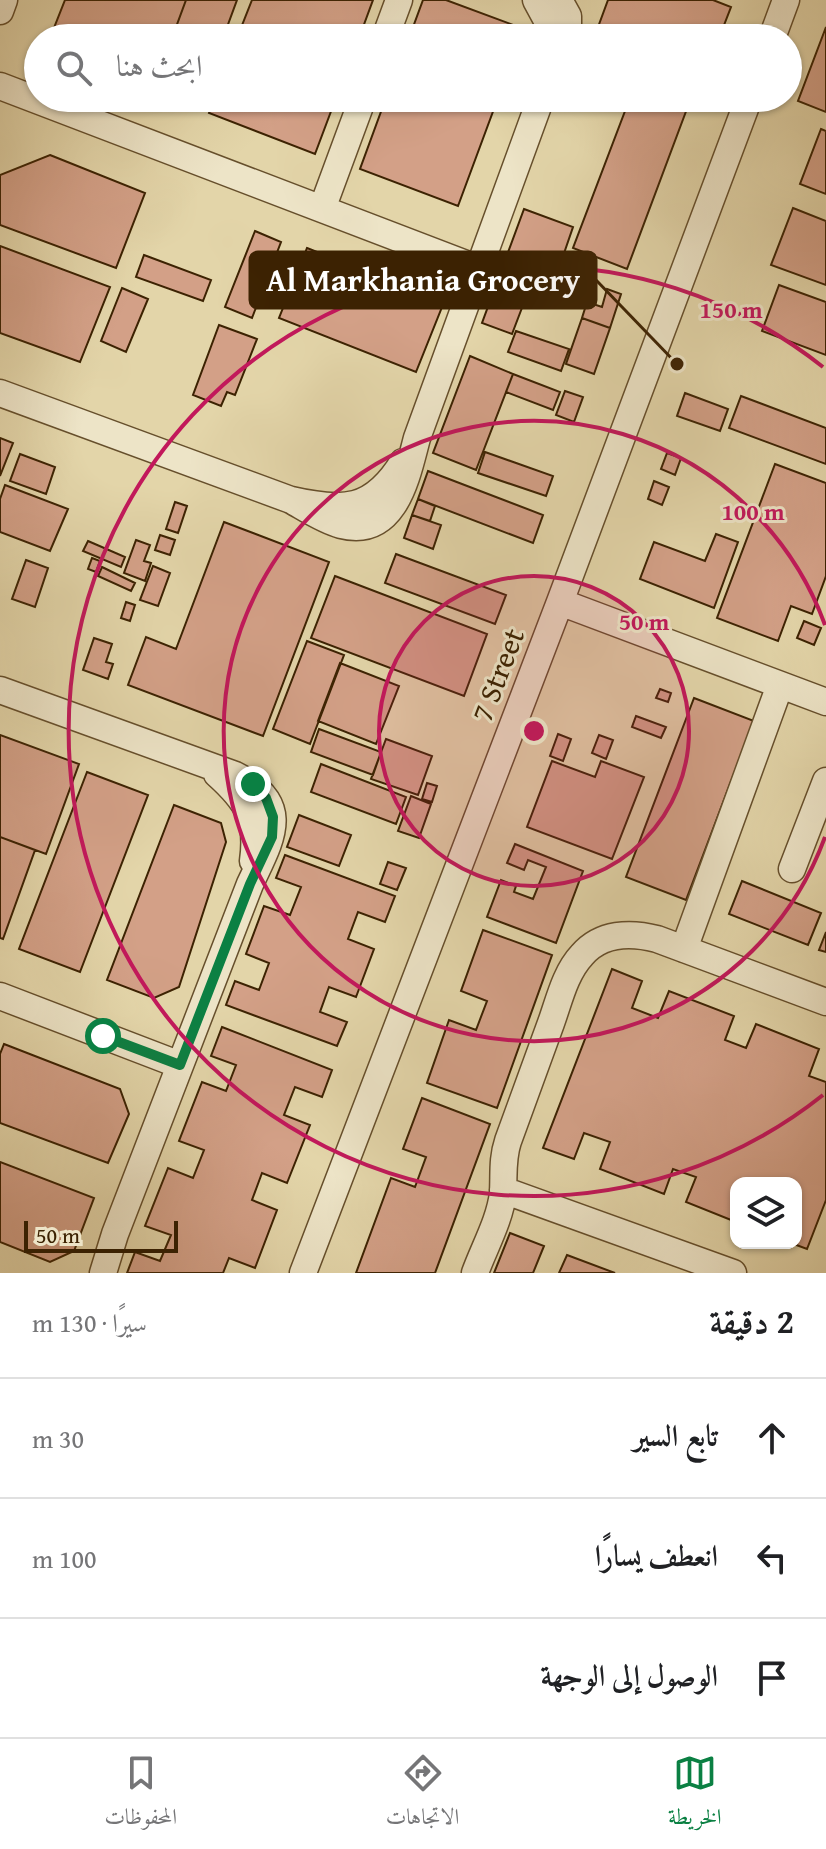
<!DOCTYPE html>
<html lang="ar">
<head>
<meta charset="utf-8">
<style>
  body { margin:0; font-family:"Gentium Book Plus",Amiri,serif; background:#f6f6f6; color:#202124; direction:rtl }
  .controls { position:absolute; right:24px; bottom:24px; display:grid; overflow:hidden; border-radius:16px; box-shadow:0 2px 6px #0004 }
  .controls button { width:72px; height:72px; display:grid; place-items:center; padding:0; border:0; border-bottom:2px solid #e0e0e0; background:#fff; color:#202124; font:40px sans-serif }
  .scale { position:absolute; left:24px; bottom:20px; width:154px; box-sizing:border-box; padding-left:8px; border:4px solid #3c2202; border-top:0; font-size:22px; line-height:28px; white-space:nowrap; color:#3c2202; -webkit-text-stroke:6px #ede4c7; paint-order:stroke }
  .stop { position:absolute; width:24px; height:24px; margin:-18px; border:6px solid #0b8043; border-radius:50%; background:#fff }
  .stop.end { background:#0b8043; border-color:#fff; box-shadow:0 2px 8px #0008 }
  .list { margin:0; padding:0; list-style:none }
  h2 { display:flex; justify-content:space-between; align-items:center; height:104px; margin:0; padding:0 32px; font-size:34px }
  h2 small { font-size:26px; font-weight:400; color:#757577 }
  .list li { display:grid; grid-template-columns:52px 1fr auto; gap:24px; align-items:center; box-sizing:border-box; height:120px; padding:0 32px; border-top:2px solid #e0e0e0 }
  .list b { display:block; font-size:30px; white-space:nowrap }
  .list em { font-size:26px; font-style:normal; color:#757577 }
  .icon { flex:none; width:44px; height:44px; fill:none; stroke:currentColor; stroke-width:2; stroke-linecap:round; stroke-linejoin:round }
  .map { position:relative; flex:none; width:826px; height:1273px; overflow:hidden; direction:ltr }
  .search { position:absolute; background:#fff; box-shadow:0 2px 6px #0004; left:24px; right:24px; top:24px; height:88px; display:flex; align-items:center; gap:20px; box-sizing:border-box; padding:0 28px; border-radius:44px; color:#757577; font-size:30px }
  .sheet { height:464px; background:#fff }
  nav { display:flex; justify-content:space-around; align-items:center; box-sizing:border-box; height:112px; border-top:2px solid #e0e0e0; background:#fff; font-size:22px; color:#757577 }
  nav a { display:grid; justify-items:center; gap:4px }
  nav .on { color:#0b8043 }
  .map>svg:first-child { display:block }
  .building { fill:#d3a087; stroke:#3c2202; stroke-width:2 }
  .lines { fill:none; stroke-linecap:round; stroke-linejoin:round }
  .minor-casing { stroke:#664f2c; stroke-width:29 }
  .minor { stroke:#ede4c7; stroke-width:26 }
  .route { stroke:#0b8043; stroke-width:10 }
  .ring { fill:none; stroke:#c2185b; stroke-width:4 }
  .labels { text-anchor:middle; stroke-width:6; stroke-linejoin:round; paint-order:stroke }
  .street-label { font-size:30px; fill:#3c2202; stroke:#ede4c7 }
  .centre { fill:#c2185b; stroke:#ede4c7; stroke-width:4 }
  .ring-label { font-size:24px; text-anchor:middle; font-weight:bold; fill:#c2185b; stroke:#ede4c7; stroke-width:6; stroke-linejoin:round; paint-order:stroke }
  .leader { fill:none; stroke:#3c2202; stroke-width:3 }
  .callout-dot { fill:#3c2202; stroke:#ede4c7; stroke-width:3 }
  .callout { fill:#3c2202; stroke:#3c2202; stroke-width:3 }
  .callout-label { font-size:32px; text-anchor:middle; font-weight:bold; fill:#fff }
</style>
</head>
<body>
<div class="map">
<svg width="826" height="1273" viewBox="0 0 826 1273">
  <rect width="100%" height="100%" fill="#e3d5a9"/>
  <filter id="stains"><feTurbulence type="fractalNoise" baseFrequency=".0025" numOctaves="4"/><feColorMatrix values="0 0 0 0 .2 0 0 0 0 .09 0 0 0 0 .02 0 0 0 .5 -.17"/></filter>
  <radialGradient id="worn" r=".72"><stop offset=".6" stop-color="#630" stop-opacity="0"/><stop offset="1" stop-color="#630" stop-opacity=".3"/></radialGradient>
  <path class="building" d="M65,0H186L172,38H50Z
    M186,0H237L223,38H172Z
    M252,0H373L359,38H237Z
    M423,0H446L524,29L521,38H409Z
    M608,0H713L731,7L719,38H594Z
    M826,27V112L798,101Z
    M215,98H336L315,154L209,113Z
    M386,98H498L458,206L360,169Z
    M630,98H691L627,269L573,248Z
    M821,129L826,131V194L800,184Z
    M50,155L145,193L116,268L0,225V175Z
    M793,208L826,221V285L771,265Z
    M524,209L573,227L560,265L541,258L512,334L482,323Z
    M255,231L281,242L252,318L225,307Z
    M0,246L110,287L80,362L0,333Z
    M307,248L444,302L416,372L279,318Z
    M144,255L211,280L203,301L136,277Z
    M779,285L826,302V355L762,331Z
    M122,288L148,299L126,352L101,341Z
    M607,289L621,294L610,328L582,318L587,302L602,307Z
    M582,318L610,328L594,374L566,364Z
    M219,325L257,339L235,395L227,392L221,406L193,395Z
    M516,331L569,349L561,371L508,352Z
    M470,356L513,374L476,470L433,453Z
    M513,374L560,392L553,410L506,392Z
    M565,391L583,397L574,422L556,415Z
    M685,393L728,409L720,431L677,416Z
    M741,396L826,428V464L729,428Z
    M0,438L13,443L0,476Z
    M485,452L553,476L546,496L478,473Z
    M667,453L681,458L675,475L661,469Z
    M20,454L55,467L46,494L10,481Z
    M775,464L826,483V576L812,614L791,606L778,641L717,618Z
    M428,471L543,515L533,543L418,499Z
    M654,481L669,487L662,505L648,499Z
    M5,485L68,509L50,551L0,532V499Z
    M418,499L435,506L430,521L412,515Z
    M175,502L187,506L178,533L166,529Z
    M412,515L441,525L433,549L404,538Z
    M224,522L329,562L263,736L128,685L146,637L176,649Z
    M716,534L738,542L714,608L640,579L654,542L705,561Z
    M160,535L175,540L170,555L155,550Z
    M136,540L150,545L144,561L151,563L145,581L124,573Z
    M88,541L125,557L121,567L83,551Z
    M396,554L506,595L495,624L385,583Z
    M92,558L100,561L96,572L88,569Z
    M26,560L48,568L35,607L12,599Z
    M153,566L170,573L158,606L140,600Z
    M102,567L135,583L131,591L98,576Z
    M335,576L487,634L464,696L311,638Z
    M126,602L135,605L130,621L121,618Z
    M804,621L821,628L814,645L797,638Z
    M94,638L112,644L106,662L113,664L108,679L83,670Z
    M307,641L344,655L310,744L273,729Z
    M340,663L399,686L376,744L318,721Z
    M660,689L671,693L668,702L656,698Z
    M694,698L754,721L686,900L626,877Z
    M636,716L666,727L661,738L632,727Z
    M319,729L381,752L373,775L311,752Z
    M558,734L571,739L563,761L550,756Z
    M0,735L79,764L46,854L0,837Z
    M599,735L613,740L606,759L592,753Z
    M386,739L432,756L418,795L371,779Z
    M552,761L595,777L601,761L644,777L612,859L527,827Z
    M321,764L406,797L396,824L311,792Z
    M87,772L148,795L80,972L19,949Z
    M427,783L437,786L432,802L422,799Z
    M411,796L431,804L419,838L398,831Z
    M174,805L221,823L226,842L179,987L154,998L107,980Z
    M299,815L351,835L339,866L287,847Z
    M0,837L35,850L3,939L0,938Z
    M515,844L583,871L556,943L487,917L501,880L516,886L514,892L533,899L546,867L528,860L524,870L507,863Z
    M285,855L395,896L385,922L358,912L348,939L374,949L356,997L329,987L320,1012L347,1022L337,1046L226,1005L235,981L259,990L269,963L246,954L264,906L290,915L301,887L276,878Z
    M388,862L406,868L397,890L380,884Z
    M742,881L821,913L808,945L729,914Z
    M483,930L552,955L497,1108L427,1083L449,1020L476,1030L487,1001L461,991Z
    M826,932V952L819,950Z
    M612,969L642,981L632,1008L658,1018L669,991L734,1016L725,1040L746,1048L756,1024L819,1049L809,1076L826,1082V1200L807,1249L791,1243H796V1183H736V1222L686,1202L696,1177L673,1169L664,1194L600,1169L610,1142L584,1133L574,1159L543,1148Z
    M222,1027L332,1070L322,1097L295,1087L284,1115L310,1125L287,1183L262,1173L252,1200L277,1210L255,1268L229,1258L223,1273H127L135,1252L160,1261L171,1235L145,1226L168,1168L193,1178L204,1150L179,1141L202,1082L226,1091L236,1065L211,1056Z
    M4,1044L120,1089L129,1114L108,1163L0,1123V1054Z
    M422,1098L490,1124L435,1273H356L391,1178L415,1187L426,1157L403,1149Z
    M0,1162L94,1198L74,1251L50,1262L0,1242Z
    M510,1233L544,1246L533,1273H494Z
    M567,1255L615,1273H559Z"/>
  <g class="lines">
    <g class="minor-casing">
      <path id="minor" d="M536,0L549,24L551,38
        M559,0L568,16V38
        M0,11L4,0
        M385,38L399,0
        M772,38L786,0
        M0,86L479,269
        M322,209L363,98
        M0,393L291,500C343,512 373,511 403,462
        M291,500C307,509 323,520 341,525C396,539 407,475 417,438L541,98
        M560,602L826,702
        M0,690L235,775C294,804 271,839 250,884L115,1234L103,1273
        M217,774C247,801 259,819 253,861
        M792,869L826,781
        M684,949L780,685
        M0,996L180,1065
        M503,1190L733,1273
        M303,1273L560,602L749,98
        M475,1273C484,1248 500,1220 503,1193C504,1174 502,1159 508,1141C522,1102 537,1062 551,1023C559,1001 565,973 582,955C601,933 630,932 657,939L826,1002"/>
    </g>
    <use href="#minor" class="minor"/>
  </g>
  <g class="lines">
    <path class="route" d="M103,1036L180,1065L250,884L272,837L273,817L266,798L253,784"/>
  </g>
  <circle cx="534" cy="731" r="155" fill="#c2185b" fill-opacity=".12"/>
  <g class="ring">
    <circle cx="534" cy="731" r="155"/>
    <path d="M825 837A310 310 0 1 1 825 625"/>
    <path d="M823 1095A465 465 0 1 1 823 367"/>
  </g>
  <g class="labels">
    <g class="street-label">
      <text transform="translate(498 675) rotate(-69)" y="10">7 Street</text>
    </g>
  </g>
  <circle cx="534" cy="731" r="12" class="centre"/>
  <g class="ring-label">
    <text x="731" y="318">150 m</text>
    <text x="753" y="520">100 m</text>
    <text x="644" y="630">50 m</text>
  </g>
  <path class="leader" d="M677 364L596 280"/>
  <circle class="callout-dot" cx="677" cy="364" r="8"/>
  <rect class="callout" x="250" y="252" width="346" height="56" rx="8"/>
  <g class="callout-label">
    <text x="423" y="291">Al Markhania Grocery</text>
  </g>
  <rect width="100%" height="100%" filter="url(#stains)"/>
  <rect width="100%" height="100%" fill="url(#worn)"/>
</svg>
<div class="controls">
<button><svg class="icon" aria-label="layers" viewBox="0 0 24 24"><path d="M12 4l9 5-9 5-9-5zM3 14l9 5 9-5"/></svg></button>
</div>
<div class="scale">50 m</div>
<div class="stop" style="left:103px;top:1036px"></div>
<div class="stop end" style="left:253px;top:784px"></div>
<div class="search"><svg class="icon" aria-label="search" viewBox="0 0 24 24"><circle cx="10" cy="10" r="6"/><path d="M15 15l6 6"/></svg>ابحث هنا</div>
</div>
<section class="sheet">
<h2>2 دقيقة<small>سيرًا · 130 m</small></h2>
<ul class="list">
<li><svg class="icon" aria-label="ahead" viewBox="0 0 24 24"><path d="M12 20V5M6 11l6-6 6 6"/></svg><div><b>تابع السير</b></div><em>30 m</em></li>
<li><svg class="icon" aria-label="left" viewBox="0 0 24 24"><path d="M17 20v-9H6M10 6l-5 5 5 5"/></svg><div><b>انعطف يسارًا</b></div><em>100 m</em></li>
<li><svg class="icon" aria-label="arrive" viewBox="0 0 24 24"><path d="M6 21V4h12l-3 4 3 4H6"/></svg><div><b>الوصول إلى الوجهة</b></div></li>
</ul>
</section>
<nav>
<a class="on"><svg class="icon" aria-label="map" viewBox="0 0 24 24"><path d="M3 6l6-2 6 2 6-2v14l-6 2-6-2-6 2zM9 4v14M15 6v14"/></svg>الخريطة</a>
<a><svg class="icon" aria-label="directions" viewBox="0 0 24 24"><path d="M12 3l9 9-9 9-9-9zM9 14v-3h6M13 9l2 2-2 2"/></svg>الاتجاهات</a>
<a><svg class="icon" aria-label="saved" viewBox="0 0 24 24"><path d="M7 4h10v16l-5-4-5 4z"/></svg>المحفوظات</a>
</nav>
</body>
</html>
